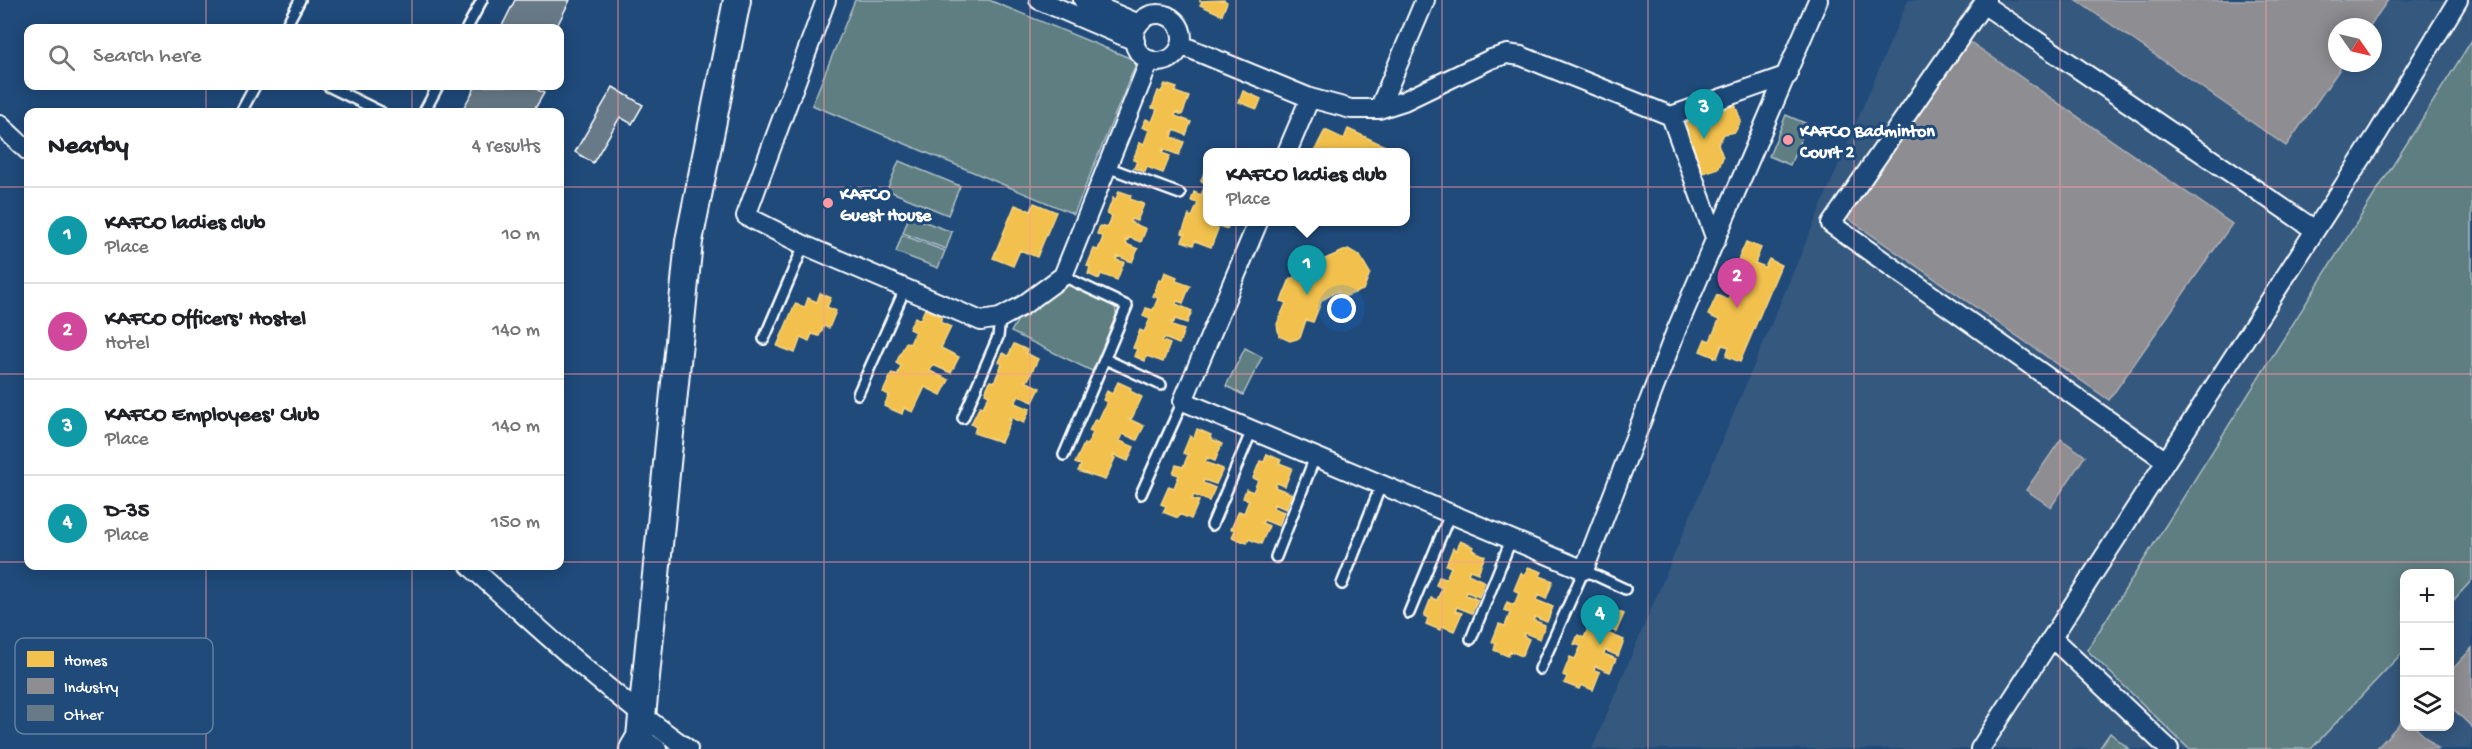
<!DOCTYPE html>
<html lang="en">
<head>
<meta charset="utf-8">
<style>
  body { margin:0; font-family:"Gochi Hand",sans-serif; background:#f2f2f2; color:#202124 }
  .controls { position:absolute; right:18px; bottom:18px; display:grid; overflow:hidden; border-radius:12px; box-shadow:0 3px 15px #0003 }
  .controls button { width:54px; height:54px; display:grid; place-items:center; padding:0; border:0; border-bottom:2px solid #e0e0e0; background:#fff; color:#202124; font:30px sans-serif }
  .compass { position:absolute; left:2328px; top:18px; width:54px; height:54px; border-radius:50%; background:#fff; box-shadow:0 3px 15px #0003; rotate:124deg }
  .you { position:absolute; left:1342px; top:309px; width:21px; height:21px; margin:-15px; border:4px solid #fff; border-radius:50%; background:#1a73e8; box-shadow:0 0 0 9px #1a73e833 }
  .badge { display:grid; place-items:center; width:39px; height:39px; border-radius:50%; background:#84575d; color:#fff; font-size:20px; font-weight:700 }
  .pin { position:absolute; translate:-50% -50px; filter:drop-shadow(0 2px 3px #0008) }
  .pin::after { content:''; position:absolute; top:32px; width:21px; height:18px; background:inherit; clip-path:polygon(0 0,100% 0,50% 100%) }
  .popup { position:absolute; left:1203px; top:148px; width:207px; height:78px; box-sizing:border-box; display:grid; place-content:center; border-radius:12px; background:#fff; filter:drop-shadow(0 2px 4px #0005); font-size:20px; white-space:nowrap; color:#757577 }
  .popup b { font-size:22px; color:#202124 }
  .popup::after { content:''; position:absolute; left:50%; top:100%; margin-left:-12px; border:12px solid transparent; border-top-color:#fff }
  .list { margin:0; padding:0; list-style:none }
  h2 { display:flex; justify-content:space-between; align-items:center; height:78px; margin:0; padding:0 24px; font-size:26px }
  h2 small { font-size:20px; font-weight:400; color:#757577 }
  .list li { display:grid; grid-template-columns:39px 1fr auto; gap:18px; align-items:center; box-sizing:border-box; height:96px; padding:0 24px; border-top:2px solid #e0e0e0 }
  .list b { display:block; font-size:22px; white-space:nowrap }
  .list p { margin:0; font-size:20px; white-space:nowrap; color:#757577 }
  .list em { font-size:20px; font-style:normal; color:#757577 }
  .icon { flex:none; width:33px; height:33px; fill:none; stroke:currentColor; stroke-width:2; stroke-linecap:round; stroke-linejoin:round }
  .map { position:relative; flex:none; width:2472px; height:749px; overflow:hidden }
  .search { position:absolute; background:#fff; box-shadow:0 3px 15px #0003; left:24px; top:24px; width:540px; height:66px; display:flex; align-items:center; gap:15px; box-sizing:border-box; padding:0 21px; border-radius:12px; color:#757577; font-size:22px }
  .panel { position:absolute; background:#fff; box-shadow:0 3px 15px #0003; left:24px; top:108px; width:540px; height:462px; border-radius:12px }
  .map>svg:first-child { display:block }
  .built { fill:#35587e; fill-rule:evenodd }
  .green { fill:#5e7e82; stroke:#aebec0; stroke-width:1.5 }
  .homes { fill:#f2c14e; stroke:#f6d483; stroke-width:1.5 }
  .industry { fill:#8d8d92; stroke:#afafb3; stroke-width:1.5 }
  .building { fill:#687a88; stroke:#fff; stroke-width:1.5 }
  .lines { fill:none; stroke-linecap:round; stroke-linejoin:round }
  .lane-casing { stroke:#fff; stroke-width:14 }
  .street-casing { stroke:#fff; stroke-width:22 }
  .secondary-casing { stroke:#fff; stroke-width:30 }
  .lane { stroke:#1f4a7a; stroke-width:9 }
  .street { stroke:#1f4a7a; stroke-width:18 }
  .secondary { stroke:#1f4a7a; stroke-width:26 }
  .grid { fill:none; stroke:#ff9aa2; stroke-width:1.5; stroke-opacity:0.55 }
  .poi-dot { fill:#ff9aa2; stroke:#1f4a7a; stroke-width:2 }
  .labels { text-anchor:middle; stroke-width:6; stroke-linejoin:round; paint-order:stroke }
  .poi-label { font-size:18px; font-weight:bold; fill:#fff; stroke:#1f4a7a; text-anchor:start }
  .key { fill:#1f4a7a; stroke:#6280a2; stroke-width:1.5 }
  .key-label { font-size:16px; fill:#fff }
</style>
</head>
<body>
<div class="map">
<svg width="2472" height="749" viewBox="0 0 2472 749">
  <rect width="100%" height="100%" fill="#1f4a7a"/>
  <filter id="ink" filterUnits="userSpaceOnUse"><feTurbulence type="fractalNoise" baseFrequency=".0167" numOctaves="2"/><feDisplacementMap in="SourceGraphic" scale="12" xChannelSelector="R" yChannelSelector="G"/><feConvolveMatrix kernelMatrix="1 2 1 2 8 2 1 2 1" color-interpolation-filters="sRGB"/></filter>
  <g filter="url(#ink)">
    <path class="built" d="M1908,0H2472V749H1592ZM2337,27H2373V63H2337ZM2404,574H2450V726H2404Z"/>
    <path class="green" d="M855,0H989L1137,61L1074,214L812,105Z
      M2472,40V580L2450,604V574H2404V651L2311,749H2189L2087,650Z
      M1786,115L1807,124L1790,165L1769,156Z
      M899,161L960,186L948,215L887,190Z
      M909,216L952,232L946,249L903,233Z
      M902,235L945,251L938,268L896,252Z
      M1067,283L1113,303C1124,319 1102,355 1094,372L1011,332L1022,312Z
      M1245,348L1262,357L1243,395L1226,386Z
      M2110,733L2129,749H2099Z"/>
    <path class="homes" d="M1224,0L1227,2L1222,15L1200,5L1202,2L1199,1Z
      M1165,84L1177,88L1175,92L1189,97L1182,115L1176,112L1175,116L1191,122L1186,135L1174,130L1173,133L1171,132L1173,134L1172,137L1184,142L1179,155L1163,149L1162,153L1170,156L1163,173L1147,167L1145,172L1134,168L1137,161L1133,160L1140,142L1144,144L1149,130L1142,127L1146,119L1152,122L1157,109L1152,108L1158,91L1161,92Z
      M1243,91L1261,99L1257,109L1239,102Z
      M1734,102L1741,121L1735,132L1724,134L1718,144L1723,157L1719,168L1700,174L1681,121Z
      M1348,129L1398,152H1314L1325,130L1344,139Z
      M1207,164L1208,222H1230L1227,229L1212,223L1210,226L1218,229L1211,247L1195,241L1193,245L1182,241L1185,234L1182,233L1189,215L1192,217L1198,203L1191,201L1194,192L1201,195L1206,183L1201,181Z
      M1119,191L1131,195L1130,199L1144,204L1137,221L1131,219L1130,222L1146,229L1141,242L1128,237V240H1124L1127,241L1126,244L1138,249L1132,262L1118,256L1116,260L1124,262L1117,280L1101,274L1099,279L1088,274L1090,267L1087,266L1094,249L1098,250L1103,237L1097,234L1100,226L1107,228L1112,216L1107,214L1113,198L1116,199Z
      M1034,203L1056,212L1037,257L1020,250L1013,266L993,258L1015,205L1031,211Z
      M1746,242L1761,248L1755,263L1765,267L1769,259L1781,265L1740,362L1726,356L1729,347L1722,345L1717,358L1700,351L1705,339L1710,341L1719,320L1708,315L1717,295L1728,300L1744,262L1738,260Z
      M1348,249L1360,256L1370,273L1363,290L1341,298L1338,291L1322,300L1313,322L1306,320L1300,338L1290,341L1279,336L1277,324L1286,303L1281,301L1290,279L1296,276L1299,270Z
      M1165,272L1177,277L1176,281L1190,286L1183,303L1177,301L1176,304L1192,311L1187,323L1175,319L1174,322H1170L1173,323L1172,326L1184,330L1179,344L1164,338L1162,341L1170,344L1163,362L1147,356L1145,361L1134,356L1137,349L1133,348L1140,330L1144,332L1150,319L1143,316L1146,308L1153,310L1158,298L1153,296L1159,280L1162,281Z
      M820,293L831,298L827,307L836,311L829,328L824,326L819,336L812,334L809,341L801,337L795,353L777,346L795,304L805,307L808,298L817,302Z
      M925,309L942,317L940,322L951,327L941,348L959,357L951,373L933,365L930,371L949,380L941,395L925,387L913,412L904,408L902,414L884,406L889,395L883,392L892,373L897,376L901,366L896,363L906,342L910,344L915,332L909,329L915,317L920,320Z
      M1014,344L1027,350L1026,353L1038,359L1028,380L1025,381L1040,388L1033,402L1019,396L1015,403L1030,409L1024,423L1010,417L1009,419L1011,420L1001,442L974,433L976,427L971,424L980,406L983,407L989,395L985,393L990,381L994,382L1002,364L999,362L1003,353L1008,356Z
      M1118,382L1131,388L1130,391L1142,397L1132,418L1129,419L1144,426L1137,440L1123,434L1120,441L1134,447L1128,461L1114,455L1113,457L1115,458L1105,480L1078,471L1081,465L1075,463L1084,444L1087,445L1093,433L1089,431L1095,419L1098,421L1107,402L1103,400L1107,391L1112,394Z
      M1197,429L1211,435L1210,438L1222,444L1215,461L1207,458L1205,462L1223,469L1216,484L1204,480L1203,483L1215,488L1209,501L1194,495L1192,499L1199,501L1191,519L1179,514L1178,518L1163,512L1166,506L1161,504L1169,486L1174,488L1179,475L1173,473L1176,465L1183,467L1188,455L1183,453L1190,436L1194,438Z
      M1267,454L1281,460L1279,463L1292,468L1285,486L1277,483L1275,487L1292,494L1286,509L1274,504L1273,508L1284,512L1279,526L1264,520L1262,523L1269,526L1261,544L1249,539L1247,543L1232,537L1235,530L1231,529L1239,511L1244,513L1249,500L1243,498L1246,489L1253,492L1258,480L1253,478L1260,461L1264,462Z
      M1460,541L1474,547L1472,550L1485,556L1478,573L1470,570L1468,574L1485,582L1479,597L1467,592L1466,595L1478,600L1472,613L1457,607L1455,611L1462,613L1454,631L1442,626L1440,630L1426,624L1428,618L1424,616L1431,598L1437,600L1442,588L1436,585L1439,577L1446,579L1451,567L1446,565L1453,548L1457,550Z
      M1528,567L1542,572L1540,576L1553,581L1546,599L1538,595L1536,600L1553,607L1547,622L1535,617L1533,620L1545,625L1540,639L1525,633L1523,636L1529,639L1522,656L1510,651L1508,656L1494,650L1496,643L1492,642L1499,624L1505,626L1510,613L1504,610L1507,602L1514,605L1519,593L1514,590L1521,573L1525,575Z
      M1599,600L1612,606L1611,609L1624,614L1616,632L1609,629L1607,633L1624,640L1618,656L1605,650L1604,654L1616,659L1610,672L1595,666L1594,670L1600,672L1593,690L1581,685L1579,689L1564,683L1567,677L1563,675L1570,657L1575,659L1581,646L1574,644L1578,635L1584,638L1589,626L1584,624L1591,607L1595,608Z"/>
    <path class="industry" d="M2076,0H2388L2369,27H2337V63H2344L2286,146Z
      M1969,41L2232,224L2109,400L1846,217Z
      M2061,439L2085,456L2051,507L2026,490Z
      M2472,648V727L2450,706V672Z
      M2404,719V726H2414L2438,749H2376Z"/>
    <path class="building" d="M515,0H570L556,28H501Z
      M476,86H530L544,93L533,112H461Z
      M613,87L643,105L632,124L620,117L593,163L575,152Z"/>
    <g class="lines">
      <g class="lane-casing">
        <path id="lane" d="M285,28L300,0
          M467,28L482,0
          M328,86L381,112
          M241,112L255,86
          M424,112L438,86
          M1107,167L1180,194
          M1063,276L1127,306L1064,455
          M764,339L804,245
          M1105,359L1161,385
          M858,394L905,289
          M963,418L998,337L1000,318
          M1141,494L1183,401
          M1212,525L1252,430
          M1276,557L1315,457
          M1342,584L1381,485
          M1409,613L1450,514
          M1471,639L1511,540
          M1540,669L1584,570L1625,589"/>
      </g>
      <g class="street-casing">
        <path id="street" d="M826,0L746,216L804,245L981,321L1000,318L1022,306L1063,276L1150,60
          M1039,0L1135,41
          M1083,0L1139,24
          M1986,0L1831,224L2166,461
          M1983,4L2315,230
          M1134 38a24 24 0 1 1 48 0a24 24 0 1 1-48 0Z
          M1181,45L1310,98L1351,109H1379L1425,0
          M1379,109L1404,101L1491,59L1507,54L1521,56L1671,116L1716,240
          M1671,116L1788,75
          M0,125L28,151
          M1287,152L1310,98
          M1258,222L1183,401L1584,570L1676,331L1818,0
          M470,566C540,630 610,694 688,749
          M2052,638L2169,749
          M640,737L657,749
          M1980,749L2378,133L2458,0"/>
      </g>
      <g class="secondary-casing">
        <path id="secondary" d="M633,749L640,737L689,241L737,0"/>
      </g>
      <use href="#lane" class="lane"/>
      <use href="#street" class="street"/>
      <use href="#secondary" class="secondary"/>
    </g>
  </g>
  <path class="grid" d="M206,0V28M412,0V28M618,0V749M824,0V749M1030,0V749M1236,0V749M1442,0V749M1648,0V749M1854,0V749M2060,0V749M2266,0V749M206,86V112M412,86V112M0,187H28M560,187H2472M0,374H28M560,374H2472M0,562H28M560,562H2472M206,566V749M412,566V749"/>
  <g class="poi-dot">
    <circle cx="1788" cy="140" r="6"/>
    <circle cx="828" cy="203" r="6"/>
  </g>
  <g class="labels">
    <g class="poi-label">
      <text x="1800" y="136">KAFCO Badminton<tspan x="1800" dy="21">Court 2</tspan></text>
      <text x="840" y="199">KAFCO<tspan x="840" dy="21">Guest House</tspan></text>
    </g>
  </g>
  <rect x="15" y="638" width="198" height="96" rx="9" class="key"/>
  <rect x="27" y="651" width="27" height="16" fill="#f2c14e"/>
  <rect x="27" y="678" width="27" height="16" fill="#8d8d92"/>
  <rect x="27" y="705" width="27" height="16" fill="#687a88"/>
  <g class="key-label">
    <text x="64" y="665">Homes</text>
    <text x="64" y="692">Industry</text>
    <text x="64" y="719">Other</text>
  </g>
</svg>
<div class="controls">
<button>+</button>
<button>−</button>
<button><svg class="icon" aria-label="layers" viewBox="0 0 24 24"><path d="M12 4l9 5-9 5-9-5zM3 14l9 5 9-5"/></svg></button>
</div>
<svg class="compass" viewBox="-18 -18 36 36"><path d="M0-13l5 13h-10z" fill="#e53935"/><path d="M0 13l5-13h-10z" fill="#757577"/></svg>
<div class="you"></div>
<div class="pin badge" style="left:1307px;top:295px;background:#0f9aa8">1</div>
<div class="popup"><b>KAFCO ladies club</b>Place</div>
<div class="pin badge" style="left:1737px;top:308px;background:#d1479c">2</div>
<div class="pin badge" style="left:1704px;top:139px;background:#0f9aa8">3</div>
<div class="pin badge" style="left:1600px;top:645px;background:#0f9aa8">4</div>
<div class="search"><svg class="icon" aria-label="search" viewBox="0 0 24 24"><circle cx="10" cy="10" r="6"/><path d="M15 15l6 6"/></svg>Search here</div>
<section class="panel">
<h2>Nearby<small>4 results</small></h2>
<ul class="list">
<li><span class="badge" style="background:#0f9aa8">1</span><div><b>KAFCO ladies club</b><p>Place</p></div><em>10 m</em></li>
<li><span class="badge" style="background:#d1479c">2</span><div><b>KAFCO Officers' Hostel</b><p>Hotel</p></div><em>140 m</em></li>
<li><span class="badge" style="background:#0f9aa8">3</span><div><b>KAFCO Employees' Club</b><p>Place</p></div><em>140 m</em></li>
<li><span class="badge" style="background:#0f9aa8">4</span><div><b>D-35</b><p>Place</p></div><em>150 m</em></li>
</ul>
</section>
</div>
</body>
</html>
